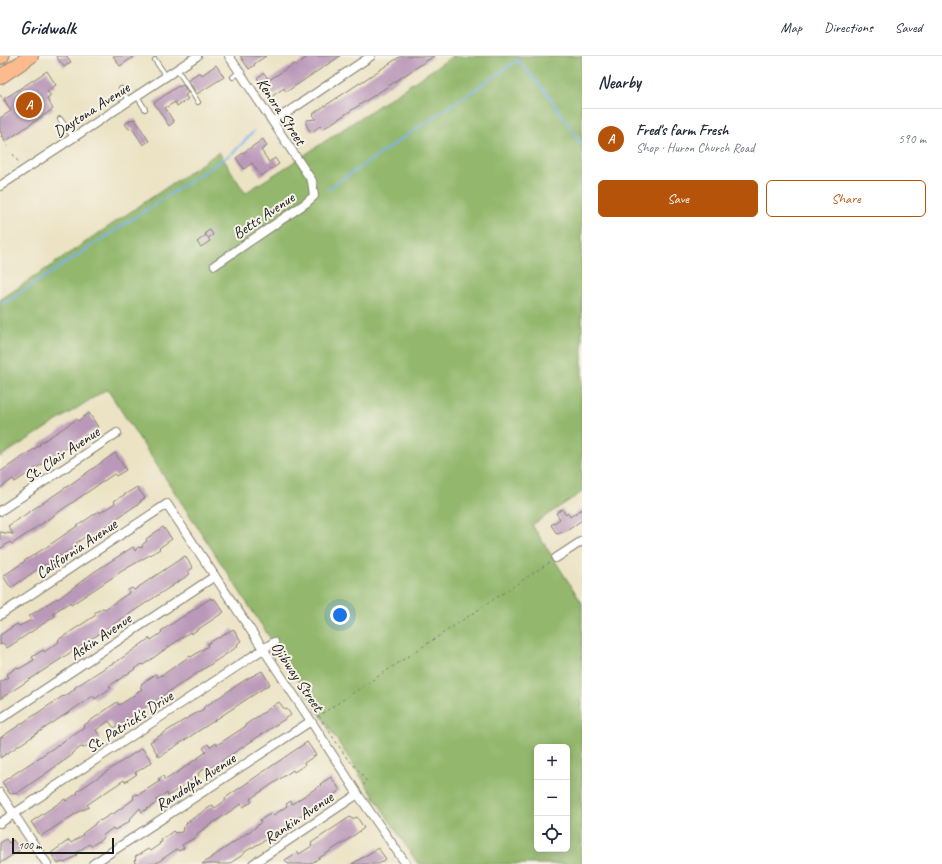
<!DOCTYPE html>
<html lang="en">
<head>
<meta charset="utf-8">
<style>
  body { margin:0; font-family:Caveat,sans-serif; background:#f2f2f3; color:#1f2937 }
  .controls { position:absolute; right:12px; bottom:12px; display:grid; overflow:hidden; border-radius:6px; box-shadow:0 2px 10px #0003 }
  .controls button { width:36px; height:36px; display:grid; place-items:center; padding:0; border:0; border-bottom:1px solid #e0e1e3; background:#fff; color:#1f2937; font:20px sans-serif }
  .scale { position:absolute; left:12px; bottom:10px; width:102px; box-sizing:border-box; padding-left:4px; border:2px solid #1c1c1c; border-top:0; font-size:11px; line-height:14px; white-space:nowrap; color:#1c1c1c; -webkit-text-stroke:3px #f7f3e8; paint-order:stroke }
  .you { position:absolute; left:340px; top:559px; width:14px; height:14px; margin:-10px; border:3px solid #fff; border-radius:50%; background:#1a73e8; box-shadow:0 0 0 6px #1a73e833 }
  .badge { display:grid; place-items:center; width:26px; height:26px; border-radius:50%; background:#b45309; color:#fff; font-size:13px; font-weight:700 }
  .pin { position:absolute; translate:-50% -50%; border:2px solid #fff; box-shadow:0 1px 4px #0006 }
  .list { margin:0; padding:0; list-style:none }
  h2 { display:flex; justify-content:space-between; align-items:center; height:52px; margin:0; padding:0 16px; font-size:17px }
  h2 small { font-size:13px; font-weight:400; color:#747a83 }
  .list li { display:grid; grid-template-columns:26px 1fr auto; gap:12px; align-items:center; box-sizing:border-box; height:60px; padding:0 16px; border-top:1px solid #e0e1e3 }
  .list b { display:block; font-size:15px; white-space:nowrap }
  .list p { margin:0; font-size:13px; white-space:nowrap; color:#747a83 }
  .list em { font-size:13px; font-style:normal; color:#747a83 }
  .actions { display:flex; gap:8px; padding:12px 16px }
  .actions a { flex:1; padding:9px 0; border:1px solid #b45309; border-radius:6px; text-align:center; font-size:14px; color:#b45309 }
  .actions .main { background:#b45309; color:#fff }
  .icon { flex:none; width:22px; height:22px; fill:none; stroke:currentColor; stroke-width:2; stroke-linecap:round; stroke-linejoin:round }
  .map { position:relative; flex:none; width:582px; height:808px; overflow:hidden }
  header { display:flex; align-items:center; gap:24px; box-sizing:border-box; height:56px; padding:0 20px; background:#fff; border-bottom:1px solid #e0e1e3 }
  header strong { font-size:19px }
  nav { display:flex; gap:22px; margin-inline-start:auto; font-size:14px }
  main { display:flex }
  aside { flex:1; background:#fff }
  .map>svg:first-child { display:block }
  .forest { fill:#93b86d; stroke:#586a44; fill-rule:evenodd }
  .lines { fill:none; stroke-linecap:round; stroke-linejoin:round }
  .stream { stroke:#7eb2ec; stroke-width:2 }
  .building { fill:#ba98b9 }
  .service-casing { stroke:#848070; stroke-width:6 }
  .minor-casing { stroke:#848070; stroke-width:10 }
  .trunk-casing { stroke:#848070; stroke-width:16 }
  .path { stroke:#848070; stroke-width:1; stroke-dasharray:3 3; stroke-linecap:butt }
  .service { stroke:#fff; stroke-width:4 }
  .minor { stroke:#fff; stroke-width:8 }
  .trunk { stroke:#fcba8d; stroke-width:14 }
  .labels { text-anchor:middle; stroke-width:4; stroke-linejoin:round; paint-order:stroke }
  .street-label { font-size:16px; fill:#1c1c1c; stroke:#f7f3e8 }
</style>
</head>
<body>
<header>
<strong>Gridwalk</strong>
<nav><a>Map</a><a>Directions</a><a>Saved</a></nav>
</header>
<main>
<div class="map">
<svg width="582" height="808" viewBox="0 0 582 808">
  <rect width="100%" height="100%" fill="#f7f3e8"/>
  <filter id="ink" filterUnits="userSpaceOnUse"><feTurbulence type="fractalNoise" baseFrequency=".025" numOctaves="2"/><feDisplacementMap in="SourceGraphic" scale="8" xChannelSelector="R" yChannelSelector="G"/><feConvolveMatrix kernelMatrix="1 2 1 2 8 2 1 2 1" color-interpolation-filters="sRGB"/></filter>
  <filter id="wash" filterUnits="userSpaceOnUse"><feTurbulence type="fractalNoise" baseFrequency=".012" numOctaves="4" result="noise"/><feDisplacementMap in="SourceGraphic" scale="16" xChannelSelector="R" yChannelSelector="G"/><feGaussianBlur stdDeviation="0.9" result="paint"/><feColorMatrix in="noise" values="0 0 0 0 0 0 0 0 0 0 0 0 0 0 0 0 0 1.4 0 .05"/><feComposite in="paint" operator="in"/></filter>
  <g filter="url(#wash)">
    <rect width="100%" height="100%" fill="#ece3c5"/>
    <path class="forest" d="M453,0H582V436L532,469L582,547V808H418L107,333L0,401V244L219,96L245,137L291,108ZM537,691H567V793H537Z"/>
    <g class="lines">
      <path class="stream" d="M328,133L518,4L548,39L582,89
        M0,247L8,245L234,96L254,75"/>
    </g>
    <g id="blocks">
      <path class="building" d="M56,0H67L71,6L64,11Z
        M113,0H135L120,10Z
        M240,0H266L254,8L255,9L249,13Z
        M309,0H340L286,36L284,32L271,41L257,22L264,17L269,24L294,8L296,9Z
        M401,0H434L323,73L320,70L312,76L309,74L306,68L307,64L316,63L313,59L314,57Z
        M216,9L224,21L197,38L189,25V23L198,17H201L202,19Z
        M47,15L56,29L47,35L51,40L47,43L53,53L6,85L0,75V62L11,55L4,43Z
        M183,29L188,37L185,39L188,43L177,50L175,46L165,52L174,66L169,70L154,47L178,30L179,31Z
        M132,63V64L135,63L149,85L143,89L132,72L129,73L125,68Z
        M263,83L267,90L261,94L269,106L275,102L279,108L261,120L252,107L244,113L236,102Z
        M210,174L213,179L208,182L210,185L201,191L197,186L206,179L207,181L205,177Z
        M89,357L98,371L15,426L13,423L0,432V416L40,389L39,388L65,371L77,363L78,365Z
        M115,397L126,414L116,420L114,418L12,488L10,486L0,493V476L13,478L8,470L68,430Z
        M137,431L145,442L140,445L141,446L89,481L88,479L76,487L77,489L46,510L45,508L11,532L3,520L24,506V505L48,490L99,455L100,457L115,447L114,445Z
        M562,453L566,459L568,457L570,461L582,453V464L568,474L557,478L551,469L560,463L556,457Z
        M163,471L172,483L159,492L160,493L122,515L71,549L70,546L53,557L55,560L7,592L3,587L0,589V579L17,568L19,570L32,564L29,560L57,542L58,543L94,516L133,491L135,495L138,491L142,492L143,488L147,485L146,483Z
        M185,500L193,512L188,515L190,518L0,643V626L8,621L6,619L17,611L19,613L34,604L32,601L43,594L44,596L59,586L58,584L96,559L94,557L103,552L105,553L129,537L128,534L132,532L134,534Z
        M211,542L212,544L214,542L224,556L191,578L190,576L143,609L142,608L129,617L109,630L111,632L99,640L95,643L93,640L0,702V682L63,640L64,641L75,633L74,632L106,611L115,606V607L150,582L151,584L160,578L162,576L161,575Z
        M233,573L241,585L238,587L237,591L114,672L109,665L96,674L100,681L84,692L81,691L72,697L71,700L16,738L14,736L10,738L2,726L70,681L84,671L83,670L117,646L119,649L129,643L142,633L140,631L142,629L141,628L156,618L157,621L164,618L190,600L191,601L208,590L207,588L219,581V582Z
        M262,615L270,628L159,701L150,686L184,664L204,653L203,652L245,624Z
        M279,646L285,654L287,653L291,659L220,706L208,713L207,711L198,717L199,719L168,740L167,737L156,744L157,745L155,748L142,756L140,752L129,764L130,765L117,773H116L114,774L113,772L102,780L104,782L91,790L89,788L76,797L77,799L65,807L64,806L62,807L61,806L58,808L51,797L69,784L71,787L83,779L82,778L95,768V767L99,764L100,765L113,757V758L134,743L133,740L137,738L138,739L160,725L158,723L163,720L165,724L178,716L206,696L203,692L208,688L210,691L216,687L217,689L246,670L245,669Z
        M307,686L316,699L304,707L305,709L294,716L293,714L277,725L250,743L252,746L243,751L241,748L198,777L196,781L182,789L184,792L179,795L177,793L155,808H136L134,805L136,803L135,801L148,793L150,795L160,788L159,787L162,786L161,784L173,775L175,777L182,776L183,771L187,768L186,767L213,749L215,752L226,744L225,742Z
        M142,692L152,706L135,717L137,718L125,726L124,724L94,744L87,749L89,751L83,754V753L41,780L31,766L65,743L66,745L78,737L77,736L79,734Z
        M331,721L340,734L327,744L322,748L321,746L283,772L282,771L269,779L271,781L246,795L244,797V798L229,808H202L256,771L261,766L260,764L272,757L274,759L287,750L286,748L291,745L292,748L321,729L320,728Z
        M350,761L352,763L357,761L364,772L342,788H341L310,808H288L285,804L298,796L299,798L312,790L311,787Z
        M6,783L9,787L13,784L20,794L0,807V787Z
        M378,792L386,803L379,808H352Z"/>
    </g>
  </g>
  <g filter="url(#ink)">
    <use href="#blocks" fill-opacity="0" stroke="#848070" stroke-width="1"/>
    <g class="lines">
      <g class="service-casing">
        <path id="service" d="M155,4L166,20
          M177,13L198,46
          M233,21L240,16
          M121,33L129,45
          M137,40L145,53
          M60,63L73,81"/>
      </g>
      <g class="minor-casing">
        <path id="minor" d="M273,66L371,0
          M0,130L197,0
          M215,209L306,147L314,140L312,125L229,0
          M0,455L117,377
          M556,502L582,485
          M0,559L167,448L309,662L359,740L406,808
          M0,663L215,520
          M0,737L47,808
          M0,767L274,586
          M93,808L311,665
          M253,808L358,738"/>
      </g>
      <g class="trunk-casing">
        <path id="trunk" d="M0,1L2,0
          M0,21L31,0"/>
      </g>
      <path class="path" d="M0,39L11,54
        M2,79L1,80L9,92
        M13,98L19,107
        M319,660L346,701L361,717L367,726L362,730
        M317,661L550,506"/>
      <use href="#service" class="service"/>
      <use href="#minor" class="minor"/>
      <use href="#trunk" class="trunk"/>
    </g>
  </g>
  <g class="labels">
    <g class="street-label">
      <text transform="translate(91 53) rotate(-33)" y="6">Daytona Avenue</text>
      <text transform="translate(282 55) rotate(57)" y="6">Kenora Street</text>
      <text transform="translate(263 159) rotate(-34)" y="6">Betts Avenue</text>
      <text transform="translate(61 398) rotate(-34)" y="6">St. Clair Avenue</text>
      <text transform="translate(76 492) rotate(-34)" y="6">California Avenue</text>
      <text transform="translate(100 580) rotate(-34)" y="6">Askin Avenue</text>
      <text transform="translate(298 620) rotate(56)" y="6">Ojibway Street</text>
      <text transform="translate(129 665) rotate(-33)" y="6">St. Patrick's Drive</text>
      <text transform="translate(195 725) rotate(-33)" y="6">Randolph Avenue</text>
      <text transform="translate(298 761) rotate(-34)" y="6">Rankin Avenue</text>
    </g>
  </g>
</svg>
<div class="controls">
<button>+</button>
<button>−</button>
<button><svg class="icon" aria-label="locate" viewBox="0 0 24 24"><circle cx="12" cy="12" r="6"/><path d="M12 2v4M12 18v4M2 12h4M18 12h4"/></svg></button>
</div>
<div class="scale">100 m</div>
<div class="you"></div>
<div class="pin badge" style="left:29px;top:49px">A</div>
</div>
<aside>
<h2>Nearby<small></small></h2>
<ul class="list">
<li><span class="badge">A</span><div><b>Fred's farm Fresh</b><p>Shop · Huron Church Road</p></div><em>590 m</em></li>
</ul>
<div class="actions"><a class="main">Save</a><a>Share</a></div>
</aside>
</main>
</body>
</html>
